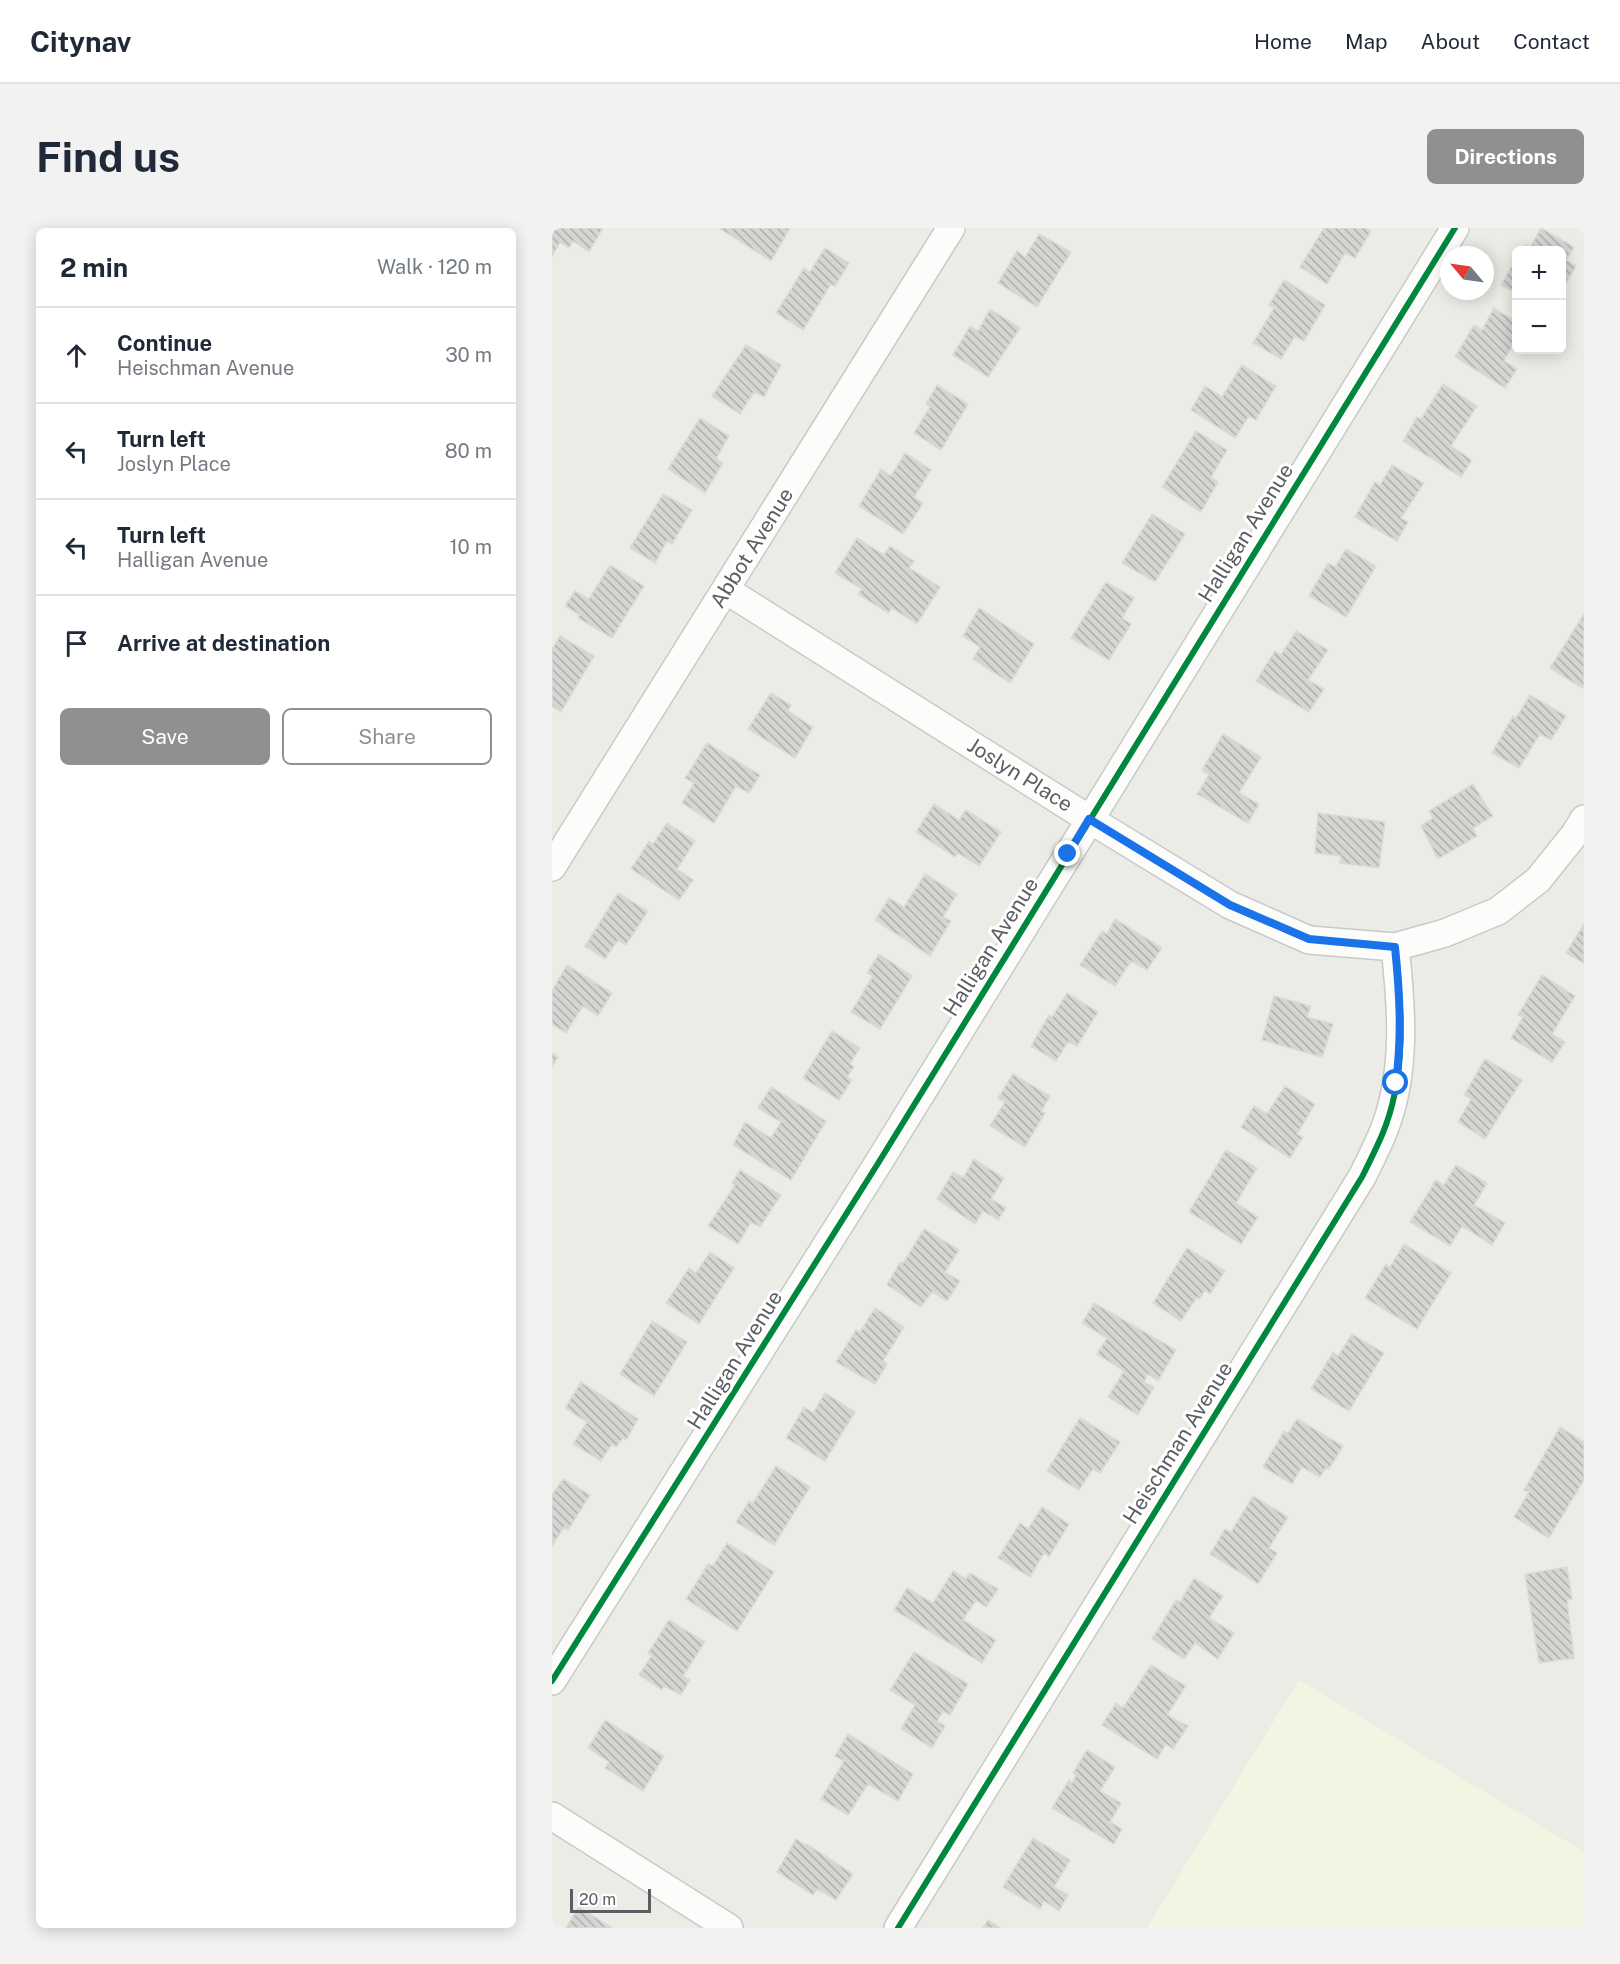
<!DOCTYPE html>
<html lang="en">
<head>
<meta charset="utf-8">
<style>
  body { margin:0; font-family:"Public Sans",sans-serif; background:#f2f2f3; color:#1f2937 }
  .controls { position:absolute; right:18px; top:18px; display:grid; overflow:hidden; border-radius:9px; box-shadow:0 3px 15px #0003 }
  .controls button { width:54px; height:54px; display:grid; place-items:center; padding:0; border:0; border-bottom:2px solid #e0e1e3; background:#fff; color:#1f2937; font:30px sans-serif }
  .compass { position:absolute; left:888px; top:18px; width:54px; height:54px; border-radius:50%; background:#fff; box-shadow:0 3px 15px #0003; rotate:299deg }
  .scale { position:absolute; left:18px; bottom:15px; width:81px; box-sizing:border-box; padding-left:6px; border:3px solid #5d5e64; border-top:0; font-size:16px; line-height:21px; white-space:nowrap; color:#5d5e64; -webkit-text-stroke:4px #fff; paint-order:stroke }
  .stop { position:absolute; width:18px; height:18px; margin:-14px; border:4px solid #1a73e8; border-radius:50%; background:#fff }
  .stop.end { background:#1a73e8; border-color:#fff; box-shadow:0 2px 6px #0008 }
  .list { margin:0; padding:0; list-style:none }
  h2 { display:flex; justify-content:space-between; align-items:center; height:78px; margin:0; padding:0 24px; font-size:26px }
  h2 small { font-size:20px; font-weight:400; color:#747a83 }
  .list li { display:grid; grid-template-columns:39px 1fr auto; gap:18px; align-items:center; box-sizing:border-box; height:96px; padding:0 24px; border-top:2px solid #e0e1e3 }
  .list b { display:block; font-size:22px; white-space:nowrap }
  .list p { margin:0; font-size:20px; white-space:nowrap; color:#747a83 }
  .list em { font-size:20px; font-style:normal; color:#747a83 }
  .actions { display:flex; gap:12px; padding:18px 24px }
  .actions a { flex:1; padding:14px 0; border:2px solid #8f9092; border-radius:9px; text-align:center; font-size:21px; color:#8f9092 }
  .actions .main { background:#8f9092; color:#fff }
  .icon { flex:none; width:33px; height:33px; fill:none; stroke:currentColor; stroke-width:2; stroke-linecap:round; stroke-linejoin:round }
  .map { position:relative; flex:none; width:1032px; height:1700px; overflow:hidden; border-radius:9px }
  header { display:flex; align-items:center; gap:36px; box-sizing:border-box; height:84px; padding:0 30px; background:#fff; border-bottom:2px solid #e0e1e3 }
  header strong { font-size:28px }
  nav { display:flex; gap:33px; margin-inline-start:auto; font-size:21px }
  .intro { display:flex; align-items:center; justify-content:space-between; box-sizing:border-box; height:144px; padding:0 36px }
  h1 { margin:0; font-size:42px }
  .button { padding:15px 27px; border-radius:9px; background:#8f9092; color:#fff; font-size:21px; font-weight:700 }
  main { display:flex; gap:36px; padding:0 36px }
  aside { flex:1; background:#fff; border-radius:9px; box-shadow:0 3px 15px #0003 }
  .map>svg:first-child { display:block }
  .commercial { fill:#f4f4e2 }
  .building { fill:url(#building-back-hatch); stroke:#dbdbd6; stroke-width:1.5 }
  .lines { fill:none; stroke-linecap:round; stroke-linejoin:round }
  .minor-casing { stroke:#c9c9c9; stroke-width:30 }
  .minor { stroke:#fcfcfb; stroke-width:27 }
  .cycleway-casing { stroke:#fff; stroke-width:10 }
  .cycleway { stroke:#00873e; stroke-width:6 }
  .route { stroke:#1a73e8; stroke-width:8 }
  .labels { text-anchor:middle; stroke-width:6; stroke-linejoin:round; paint-order:stroke }
  .street-label { font-size:21px; fill:#5d5e64; stroke:#fff }
</style>
</head>
<body>
<header>
<strong>Citynav</strong>
<nav><a>Home</a><a>Map</a><a>About</a><a>Contact</a></nav>
</header>
<div class="intro"><h1>Find us</h1><a class="button">Directions</a></div>
<main>
<aside>
<h2>2 min<small>Walk · 120 m</small></h2>
<ul class="list">
<li><svg class="icon" aria-label="ahead" viewBox="0 0 24 24"><path d="M12 20V5M6 11l6-6 6 6"/></svg><div><b>Continue</b><p>Heischman Avenue</p></div><em>30 m</em></li>
<li><svg class="icon" aria-label="left" viewBox="0 0 24 24"><path d="M17 20v-9H6M10 6l-5 5 5 5"/></svg><div><b>Turn left</b><p>Joslyn Place</p></div><em>80 m</em></li>
<li><svg class="icon" aria-label="left" viewBox="0 0 24 24"><path d="M17 20v-9H6M10 6l-5 5 5 5"/></svg><div><b>Turn left</b><p>Halligan Avenue</p></div><em>10 m</em></li>
<li><svg class="icon" aria-label="arrive" viewBox="0 0 24 24"><path d="M6 21V4h12l-3 4 3 4H6"/></svg><div><b>Arrive at destination</b></div></li>
</ul>
<div class="actions"><a class="main">Save</a><a>Share</a></div>
</aside>
<div class="map">
<svg width="1032" height="1700" viewBox="0 0 1032 1700">
  <defs>
    <pattern id="building-back-hatch" width="6" height="6" patternUnits="userSpaceOnUse" patternTransform="scale(1.5)"><rect width="6" height="6" fill="#d5d5d2"/><path d="M-1 5l2 2M0 0l6 6M5-1l2 2" fill="none" stroke="#b0b0ae"/></pattern>
  </defs>
  <rect width="100%" height="100%" fill="#ecece7"/>
  <path class="commercial" d="M747,1452L1032,1624V1700H595Z"/>
  <path class="building" d="M0,0H51L37,24L21,13L17,20L8,14L0,28Z
    M167,0H238L219,33Z
    M772,0H814L819,3L803,30L793,25L775,56L748,39Z
    M989,0L1022,19L1014,32L1024,38L1010,62V22H970L973,17L978,20Z
    M487,6L519,24L485,79L446,55L465,23L473,29Z
    M273,20L297,35L283,58L279,56L251,102L224,85L252,40L258,44Z
    M964,31V65L949,57Z
    M732,52L773,77L752,113L743,108L729,131L701,115L722,80L717,77Z
    M942,80L964,94V111L952,133L965,141L953,160L903,129L922,97L930,102Z
    M438,81L468,100L436,149L401,127L418,98L426,103Z
    M194,117L229,137L212,169L202,164L188,186L160,168Z
    M690,137L724,158L704,192L697,188L683,210L639,182L653,158L670,169Z
    M891,156L925,178L899,218L920,232L909,249L851,213L865,189L869,191Z
    M385,157L416,176L389,222L362,205L378,179L374,176Z
    M148,190L177,208L164,231L171,235L153,265L116,241Z
    M644,203L675,222L659,249L666,254L649,284L610,259Z
    M353,225L379,242L362,269L371,275L351,306L307,278L329,241L339,248Z
    M840,237L872,255L849,290L856,294L845,313L803,289L823,254L828,257Z
    M111,266L140,282L120,316L115,313L103,335L78,320Z
    M600,286L633,306L603,354L570,335Z
    M305,310L332,327L338,318L362,333L357,340L388,359L365,396L340,380L336,385L306,366L310,361L283,345Z
    M794,321L824,338L794,389L757,368L776,335L783,339Z
    M58,337L92,358L60,410L26,390L28,387L13,378L23,363L37,371Z
    M554,354L582,370L570,390L579,396L557,432L519,410Z
    M427,380L482,416L458,455L421,431L428,419L411,408Z
    M1032,386V457L1030,460L998,440Z
    M744,403L776,422L756,452L772,461L757,484L704,453L723,423L729,427Z
    M8,408L42,428L9,484L0,478V421Z
    M219,465L239,477L236,483L261,499L243,530L196,501Z
    M978,467L1014,488L999,512L988,506L967,540L940,525L961,488L964,490Z
    M671,506L709,529L687,565L707,576L696,595L645,566L657,547L650,542Z
    M155,515L208,547L197,565L184,558L162,595L130,575L142,555L133,550Z
    M921,556L941,588L921,600L925,608L886,631L869,598L881,590L877,583Z
    M382,576L407,592L414,582L449,604L427,638L406,625L403,629L364,604Z
    M766,585L833,594L827,640L788,635L789,628L763,625Z
    M115,595L143,613L125,641L141,652L127,672L79,641L97,613L101,616Z
    M373,646L405,666L391,689L399,693L378,728L323,692L337,670L352,679Z
    M66,665L96,683L74,717L66,712L53,731L33,718Z
    M563,691L610,720L595,742L579,733L563,758L528,737L550,703L555,706Z
    M1032,696V735L1014,725Z
    M327,726L360,748L328,801L299,784L321,748L315,745Z
    M15,737L60,765L46,788L31,778L14,805L0,796V763Z
    M990,747L1023,768L1000,806L1013,814L1000,834L959,810L971,789L966,787Z
    M515,765L546,784L525,818L516,814L504,833L479,818L497,787L500,789Z
    M722,768L759,778L755,789L781,796L770,829L710,812Z
    M280,803L308,820L298,836L302,839L295,849L300,852L287,872L251,850Z
    M0,825L6,829L0,839Z
    M933,831L970,852L933,911L906,894L919,871L912,867Z
    M461,846L498,868L489,884L493,885L473,919L438,898L453,874L446,870Z
    M733,858L763,876L745,906L751,909L738,930L689,899L702,878L715,886Z
    M219,859L274,893L239,952L181,917L193,894L219,910L229,894L206,880Z
    M674,922L705,940L684,975L706,989L689,1016L637,984Z
    M422,931L452,950L439,971L454,980L446,992L431,983L423,996L385,971L401,944L411,950Z
    M904,937L935,955L922,977L953,995L940,1017L910,998L898,1018L858,994L884,952L892,957Z
    M188,942L229,967L208,999L199,994L186,1016L156,998L183,957L180,955Z
    M372,1001L407,1022L393,1044L408,1053L395,1073L380,1064L369,1079L335,1057L348,1034L351,1035Z
    M852,1016L899,1045L865,1101L813,1070L834,1036L838,1039Z
    M635,1020L673,1043L658,1066L653,1062L648,1071L645,1069L629,1093L601,1075Z
    M158,1024L182,1040L147,1096L114,1075L137,1040L144,1045Z
    M542,1075L624,1122L606,1153L596,1146L592,1154L602,1159L586,1187L556,1169L572,1143L545,1126L555,1110L530,1095Z
    M323,1080L352,1099L331,1133L335,1136L323,1156L284,1134L304,1102L308,1104Z
    M100,1093L135,1114L102,1168L68,1146Z
    M800,1106L832,1125L797,1183L759,1161L781,1124L786,1128Z
    M29,1154L86,1191L74,1212L71,1210L64,1219L60,1216L49,1233L21,1216L35,1194L13,1180Z
    M273,1165L303,1184L273,1233L234,1210L252,1179L261,1185Z
    M528,1190L568,1214L548,1245L541,1241L527,1262L495,1243Z
    M745,1191L791,1218L777,1241L774,1240L768,1249L750,1239L740,1256L711,1239L732,1203L736,1205Z
    M1008,1199L1032,1214V1252L997,1310L962,1289L977,1264L972,1262Z
    M224,1238L258,1259L222,1317L184,1294L197,1273L201,1275Z
    M11,1251L38,1267L16,1302L12,1299L0,1318V1267Z
    M701,1268L736,1289L717,1320L725,1325L706,1356L658,1326L673,1301L679,1304Z
    M490,1279L517,1296L497,1329L492,1325L478,1349L446,1330L468,1295L476,1301Z
    M175,1315L222,1344L185,1403L134,1371L156,1336L161,1338Z
    M1015,1339L1020,1371L1015,1372L1022,1430L987,1435L973,1346Z
    M401,1343L414,1351L418,1345L446,1361L434,1379L424,1372L411,1392L444,1412L430,1435L342,1382L355,1360L381,1375Z
    M642,1350L671,1368L657,1390L682,1405L666,1431L643,1415L632,1431L600,1411L624,1372L628,1374Z
    M117,1392L153,1414L131,1448L138,1452L129,1467L112,1458L110,1462L87,1447L100,1427L96,1425Z
    M362,1424L416,1456L398,1487L391,1483L385,1493L393,1498L380,1520L349,1501L363,1477L338,1462Z
    M599,1437L634,1458L615,1487L636,1498L621,1521L614,1516L605,1531L550,1497L564,1475L571,1480Z
    M53,1492L112,1528L91,1563L53,1540L57,1534L36,1520Z
    M296,1506L361,1546L346,1573L316,1556L296,1587L269,1571L292,1533L283,1528Z
    M535,1522L563,1539L548,1563L569,1575L558,1594L570,1601L562,1616L500,1580L517,1552L520,1555L524,1547L521,1545Z
    M481,1610L518,1632L502,1659L516,1667L507,1683L492,1673L488,1681L451,1659Z
    M244,1611L253,1617L255,1616L301,1646L284,1672L265,1661L261,1667L225,1644Z
    M27,1679L60,1700H14Z
    M436,1692L448,1700H431Z"/>
  <g class="lines">
    <g class="minor-casing">
      <path id="minor" d="M174,362L537,591L678,677L757,712L843,719L893,705L946,683L986,652L1023,606L1032,591
        M0,639L399,0
        M0,1453L325,937L903,0
        M0,1588L177,1700
        M346,1700L810,949C817,935 824,921 830,907C855,848 850,781 843,719"/>
    </g>
    <use href="#minor" class="minor"/>
    <g class="cycleway-casing">
      <path id="cycleway" d="M0,1453L325,937L903,0
        M346,1700L810,949C817,935 824,921 830,907C855,848 850,781 843,719"/>
    </g>
    <use href="#cycleway" class="cycleway"/>
  </g>
  <g class="lines">
    <path class="route" d="M516,626L537,591L678,677L757,711L843,719C848,768 850,807 844,855"/>
  </g>
  <g class="labels">
    <g class="street-label">
      <text transform="translate(694 305) rotate(-58)" y="7">Halligan Avenue</text>
      <text transform="translate(200 320) rotate(-58)" y="7">Abbot Avenue</text>
      <text transform="translate(468 547) rotate(32)" y="7">Joslyn Place</text>
      <text transform="translate(439 719) rotate(-58)" y="7">Halligan Avenue</text>
      <text transform="translate(183 1132) rotate(-58)" y="7">Halligan Avenue</text>
      <text transform="translate(626 1215) rotate(-58)" y="7">Heischman Avenue</text>
    </g>
  </g>
</svg>
<div class="controls">
<button>+</button>
<button>−</button>
</div>
<svg class="compass" viewBox="-18 -18 36 36"><path d="M0-13l5 13h-10z" fill="#e53935"/><path d="M0 13l5-13h-10z" fill="#747a83"/></svg>
<div class="scale">20 m</div>
<div class="stop" style="left:844px;top:855px"></div>
<div class="stop end" style="left:516px;top:626px"></div>
</div>
</main>
</body>
</html>
